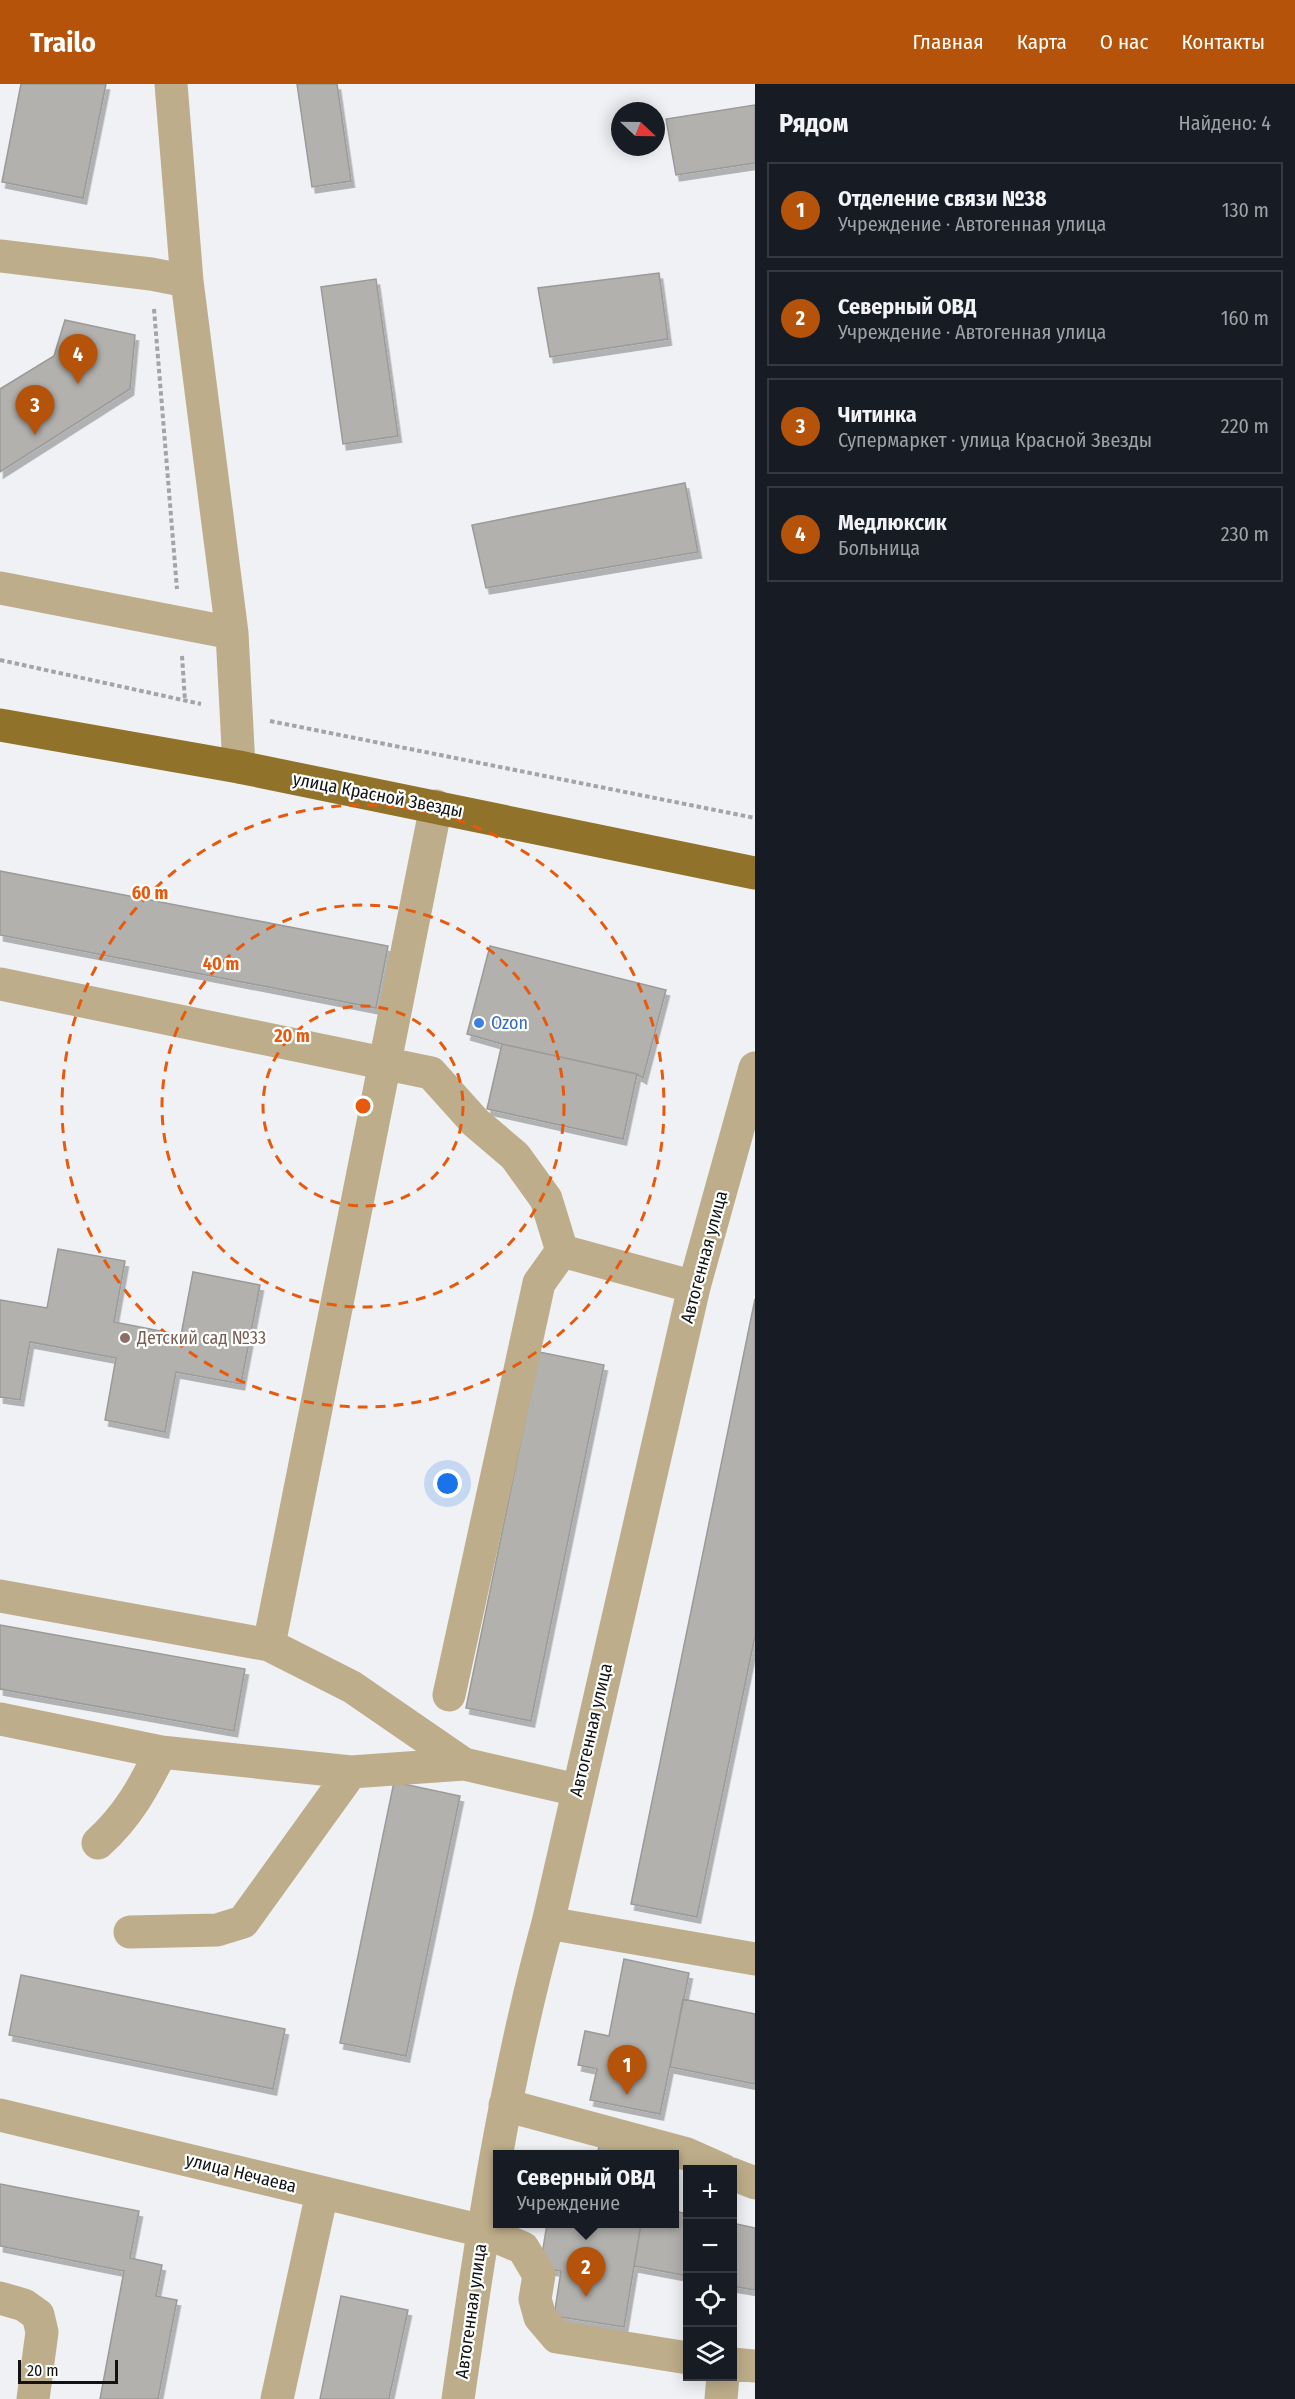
<!DOCTYPE html>
<html lang="ru">
<head>
<meta charset="utf-8">
<style>
  body { margin:0; font-family:"Fira Sans Condensed",sans-serif; background:#20242c; color:#f1f3f6 }
  .controls { position:absolute; right:18px; bottom:18px; display:grid; overflow:hidden; border-radius:0px; box-shadow:0 3px 15px #0003 }
  .controls button { width:54px; height:54px; display:grid; place-items:center; padding:0; border:0; border-bottom:2px solid #363941; background:#171b24; color:#f1f3f6; font:30px sans-serif }
  .compass { position:absolute; left:611px; top:18px; width:54px; height:54px; border-radius:50%; background:#171b24; box-shadow:0 3px 15px #0003; rotate:112deg }
  .scale { position:absolute; left:18px; bottom:15px; width:100px; box-sizing:border-box; padding-left:6px; border:3px solid #131314; border-top:0; font-size:16px; line-height:21px; white-space:nowrap; color:#131314; -webkit-text-stroke:4px #feffff; paint-order:stroke }
  .you { position:absolute; left:448px; top:1400px; width:21px; height:21px; margin:-15px; border:4px solid #fff; border-radius:50%; background:#1a73e8; box-shadow:0 0 0 9px #1a73e833 }
  .badge { display:grid; place-items:center; width:39px; height:39px; border-radius:50%; background:#b45309; color:#fff; font-size:20px; font-weight:700 }
  .pin { position:absolute; translate:-50% -50px; filter:drop-shadow(0 2px 3px #0008) }
  .pin::after { content:''; position:absolute; top:32px; width:21px; height:18px; background:inherit; clip-path:polygon(0 0,100% 0,50% 100%) }
  .popup { position:absolute; left:493px; top:2066px; width:186px; height:78px; box-sizing:border-box; display:grid; place-content:center; border-radius:0px; background:#171b24; filter:drop-shadow(0 2px 4px #0005); font-size:20px; white-space:nowrap; color:#9ea1a6 }
  .popup b { font-size:22px; color:#f1f3f6 }
  .popup::after { content:''; position:absolute; left:50%; top:100%; margin-left:-12px; border:12px solid transparent; border-top-color:#171b24 }
  .list { margin:0; padding:0; list-style:none }
  h2 { display:flex; justify-content:space-between; align-items:center; height:78px; margin:0; padding:0 24px; font-size:26px }
  h2 small { font-size:20px; font-weight:400; color:#9ea1a6 }
  .list li { display:grid; grid-template-columns:39px 1fr auto; gap:18px; align-items:center; box-sizing:border-box; height:96px; margin:0 12px 12px; padding:0 12px; border:2px solid #363941; border-radius:0px }
  .list b { display:block; font-size:22px; white-space:nowrap }
  .list p { margin:0; font-size:20px; white-space:nowrap; color:#9ea1a6 }
  .list em { font-size:20px; font-style:normal; color:#9ea1a6 }
  .icon { flex:none; width:33px; height:33px; fill:none; stroke:currentColor; stroke-width:2; stroke-linecap:round; stroke-linejoin:round }
  .map { position:relative; flex:none; width:755px; height:2315px; overflow:hidden }
  header { display:flex; align-items:center; gap:36px; box-sizing:border-box; height:84px; padding:0 30px; background:#b45309; color:#fff }
  header strong { font-size:28px }
  nav { display:flex; gap:33px; margin-inline-start:auto; font-size:21px }
  main { display:flex }
  aside { flex:1; background:#171b24 }
  .map>svg:first-child { display:block }
  .building { fill:#b2b1ae; stroke:#9b9a98; stroke-width:1.5; filter:url(#shadow) }
  .lines { fill:none; stroke-linecap:round; stroke-linejoin:round }
  .path { stroke:#a3a4a6; stroke-width:4; stroke-dasharray:4.5 3; stroke-linecap:butt }
  .minor { stroke:#bdad8a; stroke-width:33 }
  .major { stroke:#90722a; stroke-width:33 }
  .ring { fill:none; stroke:#e8590c; stroke-width:3; stroke-dasharray:10 8 }
  .shop-dot { fill:#3f7fe0; stroke:#feffff; stroke-width:2 }
  .education-dot { fill:#8d6e63; stroke:#feffff; stroke-width:2 }
  .labels { text-anchor:middle; stroke-width:4.5; stroke-linejoin:round; paint-order:stroke }
  .street-label { font-size:18px; fill:#131314; stroke:#feffff }
  .shop-label { font-size:18px; fill:#366cbe; stroke:#feffff; text-anchor:start }
  .education-label { font-size:18px; fill:#785e54; stroke:#feffff; text-anchor:start }
  .centre { fill:#e8590c; stroke:#feffff; stroke-width:3 }
  .ring-label { font-size:18px; text-anchor:middle; font-weight:bold; fill:#e8590c; stroke:#feffff; stroke-width:4.5; stroke-linejoin:round; paint-order:stroke }
</style>
</head>
<body>
<header>
<strong>Trailo</strong>
<nav><a>Главная</a><a>Карта</a><a>О нас</a><a>Контакты</a></nav>
</header>
<main>
<div class="map">
<svg width="755" height="2315" viewBox="0 0 755 2315">
  <defs>
    <filter id="shadow"><feDropShadow dx="3.5" dy="6" stdDeviation="0" flood-color="#0004"/></filter>
  </defs>
  <rect width="100%" height="100%" fill="#f0f1f4"/>
  <path class="building" d="M21,0H106L83,114L2,98Z
    M297,0H337L351,97L312,103Z
    M755,21V79L676,91L666,35Z
    M659,189L668,255L550,273L538,204Z
    M376,195L398,352L343,360L321,203Z
    M65,236L135,251L130,305L0,388V305L54,272Z
    M685,399L698,468L486,504L472,441Z
    M0,787L388,862L376,924L0,851Z
    M490,862L666,906L643,994L637,990L502,960L467,950Z
    M502,960L637,990L623,1055L487,1025Z
    M58,1165L125,1177L114,1238L181,1251L193,1188L260,1201L241,1300L176,1288L165,1348L105,1336L116,1274L30,1258L20,1316L0,1313V1216L47,1224Z
    M755,1215V1552L697,1833L631,1820Z
    M539,1268L604,1281L531,1637L466,1624Z
    M0,1541L245,1585L234,1647L0,1605Z
    M394,1698L460,1712L406,1972L340,1959Z
    M624,1875L689,1889L660,2030L590,2016L597,1985L578,1981L585,1947L609,1952Z
    M21,1891L285,1945L273,2005L9,1951Z
    M683,1915L755,1930V2000L670,1983Z
    M599,2063L637,2070H597Z
    M0,2100L139,2127L130,2174L162,2181L156,2212L177,2216L158,2315H100L124,2187L0,2162Z
    M674,2127L688,2130V2192L634,2182L641,2140H674Z
    M732,2139L755,2144V2206L732,2202Z
    M547,2140H641L624,2243L554,2232L561,2187L540,2183Z
    M341,2212L408,2226L389,2315H320Z"/>
  <g class="lines">
    <path class="path" d="M154,225L177,505
      M182,572L185,617
      M0,576L201,620
      M270,637L755,734"/>
    <path class="minor" d="M171,0L187,197L232,549L239,683
      M0,172L151,190L187,197
      M0,504L232,549
      M0,900L431,989L475,1038L515,1072L546,1115L562,1167L694,1203
      M0,1512L269,1561L352,1603L464,1680L577,1706
      M269,1561L436,722
      M449,1611L539,1199L562,1167
      M0,1635L161,1668L351,1688L464,1680
      M98,1759C128,1732 143,1704 161,1668
      M548,1839L755,1875
      M130,1848L217,1846L243,1838L351,1688
      M505,2021L687,2070L723,2086
      M0,2031L483,2147L523,2164L539,2191L535,2215L540,2233L557,2253L688,2274
      M732,2090L755,2099
      M0,2214L24,2221L38,2231L42,2248L33,2315
      M732,2280L755,2282
      M277,2315L322,2109
      M458,2315C481,2155 505,1995 548,1839L694,1203L755,984
      M721,2315L723,2292"/>
    <path class="major" d="M0,641L239,683L755,789"/>
  </g>
  <g class="ring">
    <circle cx="363" cy="1022" r="100"/>
    <circle cx="363" cy="1022" r="201"/>
    <circle cx="363" cy="1022" r="301"/>
  </g>
  <circle class="shop-dot" cx="479" cy="939" r="6"/>
  <circle class="education-dot" cx="125" cy="1254" r="6"/>
  <g class="labels">
    <g class="street-label">
      <text transform="translate(378 711) rotate(11)" y="6">улица Красной Звезды</text>
      <text transform="translate(704 1173) rotate(-75)" y="6">Автогенная улица</text>
      <text transform="translate(591 1646) rotate(-77)" y="6">Автогенная улица</text>
      <text transform="translate(241 2089) rotate(14)" y="6">улица Нечаева</text>
      <text transform="translate(471 2227) rotate(-82)" y="6">Автогенная улица</text>
    </g>
    <g class="shop-label">
      <text x="491" y="945">Ozon</text>
    </g>
    <g class="education-label">
      <text x="137" y="1260">Детский сад №33</text>
    </g>
  </g>
  <circle cx="363" cy="1022" r="9" class="centre"/>
  <g class="ring-label">
    <text x="150" y="815">60 m</text>
    <text x="221" y="886">40 m</text>
    <text x="292" y="958">20 m</text>
  </g>
</svg>
<div class="controls">
<button>+</button>
<button>−</button>
<button><svg class="icon" aria-label="locate" viewBox="0 0 24 24"><circle cx="12" cy="12" r="6"/><path d="M12 2v4M12 18v4M2 12h4M18 12h4"/></svg></button>
<button><svg class="icon" aria-label="layers" viewBox="0 0 24 24"><path d="M12 4l9 5-9 5-9-5zM3 14l9 5 9-5"/></svg></button>
</div>
<svg class="compass" viewBox="-18 -18 36 36"><path d="M0-13l5 13h-10z" fill="#e53935"/><path d="M0 13l5-13h-10z" fill="#9ea1a6"/></svg>
<div class="scale">20 m</div>
<div class="you"></div>
<div class="pin badge" style="left:627px;top:2011px">1</div>
<div class="pin badge" style="left:586px;top:2213px">2</div>
<div class="popup"><b>Северный ОВД</b>Учреждение</div>
<div class="pin badge" style="left:35px;top:351px">3</div>
<div class="pin badge" style="left:78px;top:300px">4</div>
</div>
<aside>
<h2>Рядом<small>Найдено: 4</small></h2>
<ul class="list">
<li><span class="badge">1</span><div><b>Отделение связи №38</b><p>Учреждение · Автогенная улица</p></div><em>130 m</em></li>
<li><span class="badge">2</span><div><b>Северный ОВД</b><p>Учреждение · Автогенная улица</p></div><em>160 m</em></li>
<li><span class="badge">3</span><div><b>Читинка</b><p>Супермаркет · улица Красной Звезды</p></div><em>220 m</em></li>
<li><span class="badge">4</span><div><b>Медлюксик</b><p>Больница</p></div><em>230 m</em></li>
</ul>
</aside>
</main>
</body>
</html>
